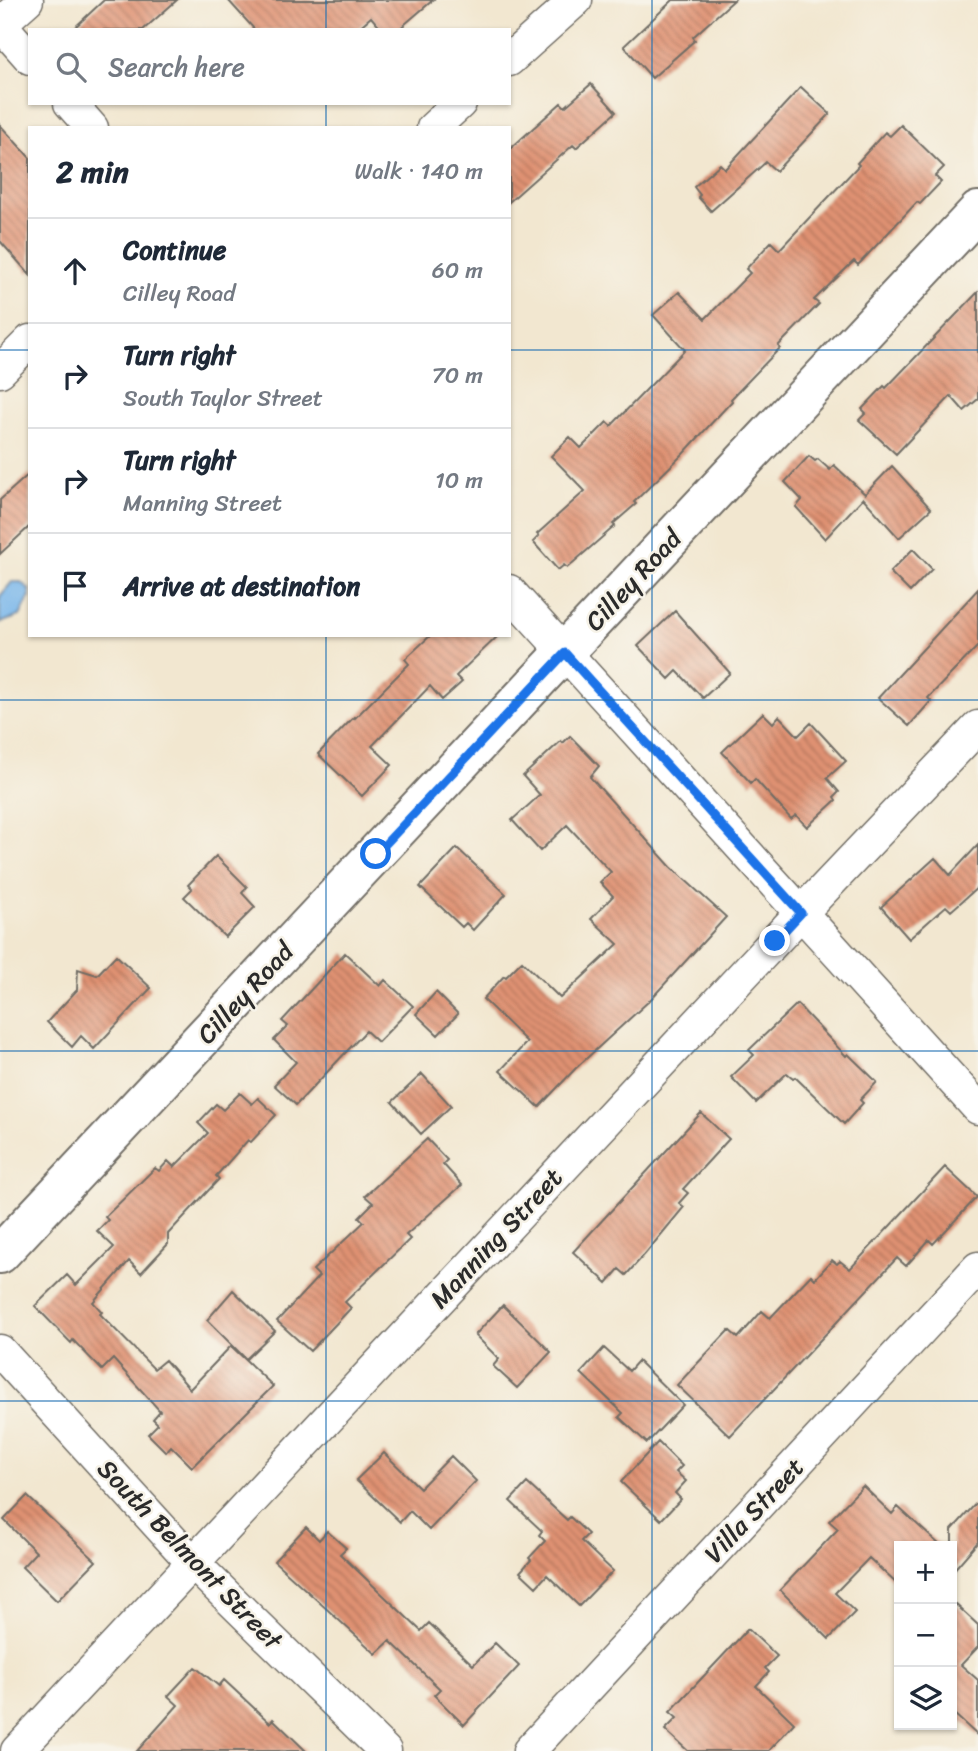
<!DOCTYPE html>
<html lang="en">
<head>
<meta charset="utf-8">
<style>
  body { margin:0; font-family:Sriracha,sans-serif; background:#f2f2f3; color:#1f2937 }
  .controls { position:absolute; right:21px; bottom:21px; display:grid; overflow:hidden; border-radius:0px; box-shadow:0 2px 5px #0004 }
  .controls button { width:63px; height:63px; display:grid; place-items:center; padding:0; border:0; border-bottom:2px solid #e0e1e3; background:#fff; color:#1f2937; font:35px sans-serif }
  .stop { position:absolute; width:21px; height:21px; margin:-16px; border:5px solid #1a73e8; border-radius:50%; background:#fff }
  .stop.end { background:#1a73e8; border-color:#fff; box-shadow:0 2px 7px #0008 }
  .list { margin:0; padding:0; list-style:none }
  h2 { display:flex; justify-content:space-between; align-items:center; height:91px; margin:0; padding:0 28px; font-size:30px }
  h2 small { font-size:23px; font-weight:400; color:#747a83 }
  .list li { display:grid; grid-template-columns:46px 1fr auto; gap:21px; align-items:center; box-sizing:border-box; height:105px; padding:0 28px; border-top:2px solid #e0e1e3 }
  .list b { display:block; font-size:26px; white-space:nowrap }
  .list p { margin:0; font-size:23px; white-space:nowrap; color:#747a83 }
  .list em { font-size:23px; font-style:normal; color:#747a83 }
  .icon { flex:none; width:38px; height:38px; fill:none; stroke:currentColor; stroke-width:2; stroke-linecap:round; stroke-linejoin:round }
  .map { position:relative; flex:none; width:978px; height:1751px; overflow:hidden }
  .search { position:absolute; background:#fff; box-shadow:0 2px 5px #0004; left:28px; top:28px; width:483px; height:77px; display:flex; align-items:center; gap:18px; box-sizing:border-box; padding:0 24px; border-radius:0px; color:#747a83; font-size:26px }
  .panel { position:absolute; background:#fff; box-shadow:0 2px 5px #0004; left:28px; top:126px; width:483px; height:511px; border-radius:0px }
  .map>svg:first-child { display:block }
  .water { fill:#78b6eb; stroke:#52708b; stroke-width:2 }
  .building { fill:url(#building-back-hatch) }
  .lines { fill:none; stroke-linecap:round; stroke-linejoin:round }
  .street-casing { stroke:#716d65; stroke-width:35 }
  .secondary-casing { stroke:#716d65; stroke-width:42 }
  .street { stroke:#fff; stroke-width:32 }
  .secondary { stroke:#fff; stroke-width:38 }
  .route { stroke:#1a73e8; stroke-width:9 }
  .grid { fill:none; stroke:#1f6fb2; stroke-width:2; stroke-opacity:0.55 }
  .labels { text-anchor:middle; stroke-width:5; stroke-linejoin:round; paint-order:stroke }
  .street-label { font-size:26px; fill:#2b2b2b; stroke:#f7f3e8 }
</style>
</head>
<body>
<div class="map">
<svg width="978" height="1751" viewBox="0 0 978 1751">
  <defs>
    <pattern id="building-back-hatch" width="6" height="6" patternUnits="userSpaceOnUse" patternTransform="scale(1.75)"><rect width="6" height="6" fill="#df9172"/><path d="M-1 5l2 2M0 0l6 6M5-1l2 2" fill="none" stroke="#b5775e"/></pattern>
  </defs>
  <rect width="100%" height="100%" fill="#f7f3e8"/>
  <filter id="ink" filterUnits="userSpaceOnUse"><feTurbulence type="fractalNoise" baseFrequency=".0143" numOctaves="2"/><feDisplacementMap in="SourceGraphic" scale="14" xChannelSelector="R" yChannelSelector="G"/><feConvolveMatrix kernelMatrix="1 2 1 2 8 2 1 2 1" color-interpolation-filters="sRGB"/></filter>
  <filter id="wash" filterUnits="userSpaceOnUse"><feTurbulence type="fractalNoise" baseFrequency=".00686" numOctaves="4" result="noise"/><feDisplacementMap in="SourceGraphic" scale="28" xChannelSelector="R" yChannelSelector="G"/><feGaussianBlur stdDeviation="1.57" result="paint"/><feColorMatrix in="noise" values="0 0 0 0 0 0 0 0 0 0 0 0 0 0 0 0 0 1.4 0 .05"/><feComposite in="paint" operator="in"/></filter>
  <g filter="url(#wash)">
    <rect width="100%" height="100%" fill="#f2e7d0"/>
    <path class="water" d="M12,582H21L29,589L30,596L20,616L0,623V596Z"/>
    <g id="blocks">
      <path class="building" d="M104,0H177L143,30H72Z
        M228,0H433L398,30H382L371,17L356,30H255Z
        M673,0H734L693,37L695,40L652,78L624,46Z
        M591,84L616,112L576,148L573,145L509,202V150L561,103L565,107Z
        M801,87L830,114L776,171L766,162L711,211L698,197L700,195L694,187L720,164L725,169Z
        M0,125L30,158V275L0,241Z
        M901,125L944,167L935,176L941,182L920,204L917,202L858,265L854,261L814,300L819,304L778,346L780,348L731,399L732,401L683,454L634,502L636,504L613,524L615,526L567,568L564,565L558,570L533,542L539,536L537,534L585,491L551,456L570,437L581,448L607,422L611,426L685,350L653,315L679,292L705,319L750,273L746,269L771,242L779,250L859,165L857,163L885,132L890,136Z
        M978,292V399L964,411L951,396L896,454L859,420L866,413L862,409L884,386L886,388Z
        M809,456L815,461L818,459L830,470L834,465L865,494L892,466L931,509L899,538L863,498L825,539L796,507L802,500L785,482Z
        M30,473V526L0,554V500Z
        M913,549L932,569L910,592L890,572Z
        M978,589V646L928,698L931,701L909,726L878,698Z
        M675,611L730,673L703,698L677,671L669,679L638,646Z
        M431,635H499L456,676L462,682L442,700L430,686L372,746L392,765L362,796L318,754L354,717L355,718L409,664L405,659Z
        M763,713L773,723L779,716L798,736L811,723L846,761L827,778L839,792L834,797L836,800L807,827L796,815L791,819L755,779L751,783L722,752Z
        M570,736L599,766L590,777L671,867L726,917L650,1000L576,1068L539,1107L500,1071L527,1042L483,999L504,976L506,977L522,961L560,998L618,944L591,919L613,896L600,882L611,872L567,825L540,851L512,820L540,795L523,776L561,741L563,743Z
        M978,845V887L951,911L946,906L909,939L881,907L935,858L950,875Z
        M457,848L506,894L473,930L466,923L462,927L420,887Z
        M216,856L247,887L242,893L255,907L225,937L184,897L192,889L188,885Z
        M345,953L380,986L385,980L413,1006L378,1042L366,1031L296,1105L274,1085L296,1062L274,1040L288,1026L282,1021Z
        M116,955L151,988L94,1049L81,1036L72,1047L47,1022L77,990L78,969L97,975Z
        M436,992L458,1014L438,1035L416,1014Z
        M797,1004L846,1056L848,1054L877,1082L860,1100L863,1103L844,1124L795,1077L793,1078L787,1073L756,1103L731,1077L754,1055L749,1050Z
        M422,1074L451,1106L421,1134L392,1102Z
        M240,1093L252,1104L258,1098L276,1115L251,1142L248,1140L216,1176L219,1179L168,1234V1244L141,1273L129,1261L93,1302L102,1312L100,1314L154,1369L165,1360L190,1389L231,1346L273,1386L192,1467L171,1446L166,1452L148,1434L158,1424L153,1419L160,1411L113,1359L102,1370L73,1340L71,1343L35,1306L67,1275L76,1285L114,1247L97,1231L108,1220L105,1217L155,1168L159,1171L168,1161L174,1167L208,1133L198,1123L216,1104L223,1110Z
        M701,1113L729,1139L683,1189L688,1193L679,1203L684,1207L645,1254L626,1275L619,1269L607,1283L573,1252Z
        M427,1139L447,1160L443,1164L462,1185L406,1235L410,1239L345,1302L351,1308L310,1351L277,1321L319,1276L313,1270L364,1222L359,1217L373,1203L365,1196Z
        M945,1167L977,1197L933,1244L929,1240L906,1266L897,1258L730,1436L677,1385L729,1330L738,1338L762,1311L770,1318L811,1275L815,1279L832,1260L837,1264L840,1261L850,1269Z
        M233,1290L275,1331L246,1359L207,1320Z
        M503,1305L551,1352L517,1388L493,1366L499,1359L475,1335Z
        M604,1348L629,1371L638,1361L683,1405L647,1443L619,1417L623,1413L581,1373Z
        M658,1442L682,1466L676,1472L686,1481L675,1493L681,1499L661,1520L621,1482Z
        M384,1453L420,1488L451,1456L476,1481L429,1530L410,1511L400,1522L356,1480Z
        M527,1483L567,1520L570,1517L588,1534L581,1541L613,1571L579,1606L547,1575L536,1587L520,1572L531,1560L529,1558L545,1541L539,1535L542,1531L510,1501Z
        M863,1486L892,1514L898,1507L941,1546H899V1586L869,1558L835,1593L855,1612L829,1639L780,1590L838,1529L829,1521Z
        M27,1496L96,1561L57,1601L22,1567L36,1552L4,1520Z
        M978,1501V1542L952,1572V1530Z
        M306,1527L319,1540L327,1531L346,1548L340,1554L421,1631L429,1623L473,1665L495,1643L519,1666L464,1725L434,1695L440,1689L390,1641L376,1654L274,1561Z
        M952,1601L978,1625V1647L961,1665L978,1680V1736L952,1712Z
        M748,1629L777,1656L765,1668L769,1672L756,1686L794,1723L769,1751H688L665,1730L677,1718L670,1712Z
        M195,1667L219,1686L224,1680L270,1723L273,1719L306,1751H137L178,1705L168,1696Z"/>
    </g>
  </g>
  <g filter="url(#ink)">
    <use href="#blocks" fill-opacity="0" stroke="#716d65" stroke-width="2"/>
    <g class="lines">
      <g class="street-casing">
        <path id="street" d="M0,24L30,58
          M0,24L27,0
          M509,60L576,0
          M70,103L92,128
          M433,128L460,103
          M0,371L30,341
          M509,591L978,1108
          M0,1351L192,1562L385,1751
          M17,1751L801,913L978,727
          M529,1751L978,1268"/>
      </g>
      <g class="secondary-casing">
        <path id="secondary" d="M0,1254L978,211"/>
      </g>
      <use href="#street" class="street"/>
      <use href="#secondary" class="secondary"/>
    </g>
  </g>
  <g class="lines" filter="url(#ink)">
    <path class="route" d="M376,854L565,653L801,913L775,941"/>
  </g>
  <path class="grid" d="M326,0V30M652,0V1751M326,103V128M0,350H30M509,350H978M326,635V1751M0,700H978M0,1051H978M0,1401H978"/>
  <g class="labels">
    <g class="street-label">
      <text transform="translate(633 580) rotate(-47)" y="9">Cilley Road</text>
      <text transform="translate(245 993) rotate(-47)" y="9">Cilley Road</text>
      <text transform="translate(496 1238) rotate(-47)" y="9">Manning Street</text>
      <text transform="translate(754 1510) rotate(-47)" y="9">Villa Street</text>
      <text transform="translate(190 1554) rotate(46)" y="9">South Belmont Street</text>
    </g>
  </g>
</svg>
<div class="controls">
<button>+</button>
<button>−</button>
<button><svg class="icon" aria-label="layers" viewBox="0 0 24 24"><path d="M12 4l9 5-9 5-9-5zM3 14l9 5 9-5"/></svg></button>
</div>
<div class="stop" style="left:376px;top:854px"></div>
<div class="stop end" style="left:775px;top:941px"></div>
<div class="search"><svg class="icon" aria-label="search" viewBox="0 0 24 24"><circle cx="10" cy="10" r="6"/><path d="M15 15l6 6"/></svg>Search here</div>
<section class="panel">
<h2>2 min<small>Walk · 140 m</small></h2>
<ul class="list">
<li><svg class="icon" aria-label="ahead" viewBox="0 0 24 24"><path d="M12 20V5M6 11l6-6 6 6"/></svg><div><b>Continue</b><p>Cilley Road</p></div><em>60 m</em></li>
<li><svg class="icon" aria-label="right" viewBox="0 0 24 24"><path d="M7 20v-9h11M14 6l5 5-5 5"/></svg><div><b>Turn right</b><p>South Taylor Street</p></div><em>70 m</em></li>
<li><svg class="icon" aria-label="right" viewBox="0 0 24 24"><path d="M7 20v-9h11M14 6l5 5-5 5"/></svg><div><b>Turn right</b><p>Manning Street</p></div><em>10 m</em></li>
<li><svg class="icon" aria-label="arrive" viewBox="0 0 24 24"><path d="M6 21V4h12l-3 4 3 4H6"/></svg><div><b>Arrive at destination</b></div></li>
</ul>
</section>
</div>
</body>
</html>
